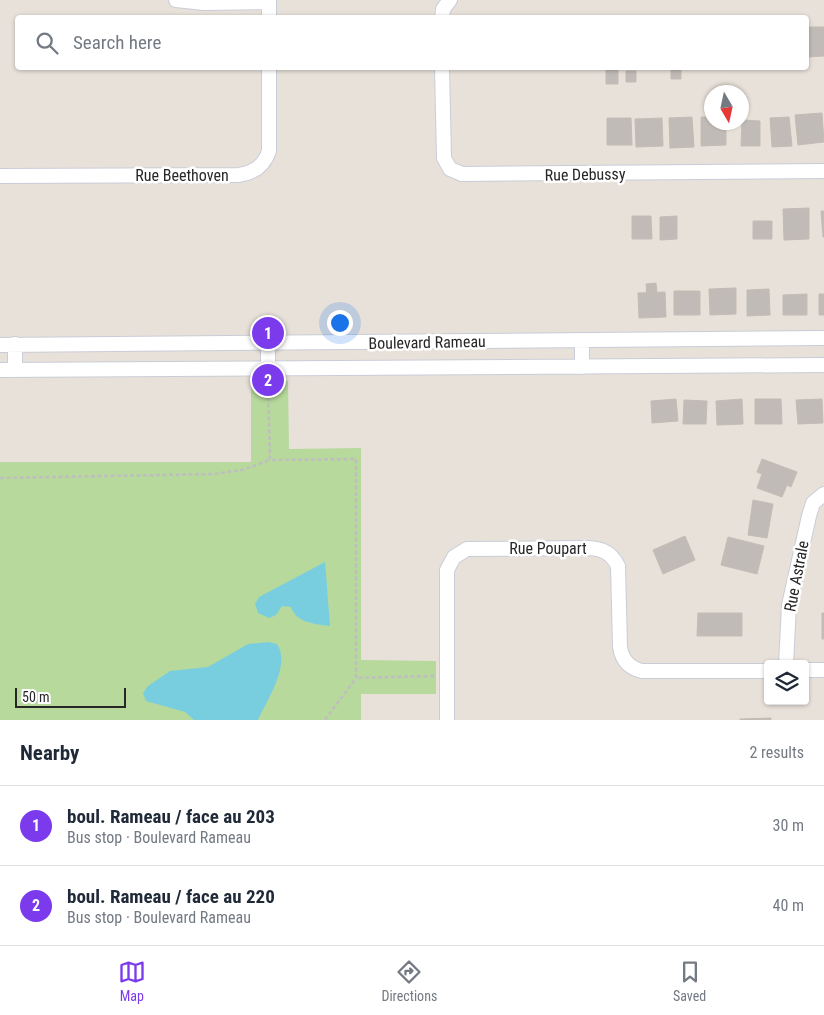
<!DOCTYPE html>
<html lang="en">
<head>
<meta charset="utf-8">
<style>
  body { margin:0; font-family:"Roboto Condensed",sans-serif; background:#f6f6f7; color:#1f2937 }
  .controls { position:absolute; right:15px; bottom:15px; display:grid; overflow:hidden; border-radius:5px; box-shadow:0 1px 4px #0004 }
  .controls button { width:45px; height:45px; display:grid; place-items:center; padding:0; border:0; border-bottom:1px solid #e0e1e3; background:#fff; color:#1f2937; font:25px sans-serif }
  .compass { position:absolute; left:704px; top:85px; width:45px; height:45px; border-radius:50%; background:#fff; box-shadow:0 1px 4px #0004; rotate:171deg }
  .scale { position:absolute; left:15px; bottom:12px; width:111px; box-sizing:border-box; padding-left:5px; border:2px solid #272727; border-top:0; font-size:14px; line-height:18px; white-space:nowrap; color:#272727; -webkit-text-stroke:4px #fff; paint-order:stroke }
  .you { position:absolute; left:339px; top:322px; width:18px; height:18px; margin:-12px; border:4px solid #fff; border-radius:50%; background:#1a73e8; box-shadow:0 0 0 8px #1a73e833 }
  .badge { display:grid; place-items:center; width:32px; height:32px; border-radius:50%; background:#7c3aed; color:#fff; font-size:16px; font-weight:700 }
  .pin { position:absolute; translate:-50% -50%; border:2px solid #fff; box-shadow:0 1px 5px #0006 }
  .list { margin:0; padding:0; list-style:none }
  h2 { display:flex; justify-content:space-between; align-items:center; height:65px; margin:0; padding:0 20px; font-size:21px }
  h2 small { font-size:16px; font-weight:400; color:#747a83 }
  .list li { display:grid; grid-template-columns:32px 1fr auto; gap:15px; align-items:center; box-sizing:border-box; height:80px; padding:0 20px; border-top:1px solid #e0e1e3 }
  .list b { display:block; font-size:19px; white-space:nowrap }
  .list p { margin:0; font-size:16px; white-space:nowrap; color:#747a83 }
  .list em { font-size:16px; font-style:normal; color:#747a83 }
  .icon { flex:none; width:28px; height:28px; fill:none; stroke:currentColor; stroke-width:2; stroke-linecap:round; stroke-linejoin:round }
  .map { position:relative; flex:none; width:824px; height:720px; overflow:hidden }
  .search { position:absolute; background:#fff; box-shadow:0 1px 4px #0004; left:15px; right:15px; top:15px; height:55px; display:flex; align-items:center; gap:12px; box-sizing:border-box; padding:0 18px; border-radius:5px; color:#747a83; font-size:19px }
  .sheet { height:225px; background:#fff }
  nav { display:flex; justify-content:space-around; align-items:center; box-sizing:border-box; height:70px; border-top:1px solid #e0e1e3; background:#fff; font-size:14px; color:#747a83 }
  nav a { display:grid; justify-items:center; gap:2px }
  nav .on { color:#7c3aed }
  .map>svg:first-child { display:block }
  .green { fill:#b7d99c }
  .water { fill:#78cedf }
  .building { fill:#c0bbb7; stroke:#c3bcb4 }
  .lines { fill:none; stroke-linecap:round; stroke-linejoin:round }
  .street-casing { stroke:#c9cdd7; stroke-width:16 }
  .path { stroke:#bebebe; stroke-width:2.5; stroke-dasharray:4 2.5; stroke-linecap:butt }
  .street { stroke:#fff; stroke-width:14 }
  .labels { text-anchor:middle; stroke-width:5; stroke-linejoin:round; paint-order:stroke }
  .street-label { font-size:16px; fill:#272727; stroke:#fff }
</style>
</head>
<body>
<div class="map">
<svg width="824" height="720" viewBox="0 0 824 720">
  <rect width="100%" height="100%" fill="#e8e1da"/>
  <path class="green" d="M288,381L289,449L361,448V660L436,661V694H361V720H0V462H251V382Z"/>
  <path class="water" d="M325,562L330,626C315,624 296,623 291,607L282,606L276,615L269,618L258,613L255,604L259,597Z
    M268,642L277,644C291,665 267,700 258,720H194L185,712L146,701L143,693L148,686L170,671L208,667L248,644Z"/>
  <path class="building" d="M806,27H824V56L808,57Z
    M606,68H618V84H606Z
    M671,68H681V79H671Z
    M626,71H636V82H626Z
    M822,113L824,142L798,145L795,115Z
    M692,117L694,147L670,148L669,118Z
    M701,117H712V122H726V145L701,146Z
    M789,117L792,146L772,147L770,118Z
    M607,118H631L632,145H607Z
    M662,118L663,146L636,147L635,119Z
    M742,120L760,121V146H741Z
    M809,208V239L784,240L783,209Z
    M821,211H824V237H823Z
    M632,216H651L652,239H632Z
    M677,216V239L660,240V217Z
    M753,221H772V239H753Z
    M656,283L657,295L647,296L646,284Z
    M736,288V314L710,315L709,289Z
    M769,289L770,315L747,316V290Z
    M674,291H700V315H674Z
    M665,292L666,317L639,318L638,293Z
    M807,294V315H783V295Z
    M819,294H824V315H819Z
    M676,399L678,421L652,423L651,401Z
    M742,399L743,424L717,425L716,401Z
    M755,399H781L782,424H755Z
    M822,399L823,423L798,424L796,400Z
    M684,400L707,401L706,424H683Z
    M762,459L797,472L791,487L787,485L782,497L757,488L762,474L757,472Z
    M753,500L773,504L767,538L748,535Z
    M685,536L695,560L663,574L653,550Z
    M728,537L764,546L757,574L721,565Z
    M698,613H742V636H697Z
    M822,613H824V639H822Z
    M771,718V720H740V719Z"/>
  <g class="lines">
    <g class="street-casing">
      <path id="street" d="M176,0L204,3L269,2
        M269,0V18
        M442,18L443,9L450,0
        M442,68L444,158L450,169L462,174L824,171
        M0,176L238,175C254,173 264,166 269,151V68
        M0,345L824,338
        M582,367V340
        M0,370L824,365
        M15,370V344
        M268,370V343
        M786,664L789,605L809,516L813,503L824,494
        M805,670H824
        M447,720V570L454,557L467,549L586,548C601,548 611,552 618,566L620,647C622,660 629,668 642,671H768"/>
    </g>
    <path class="path" d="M268,384L270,460L356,459V678L434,676
      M0,478L214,474L242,470L270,460
      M325,720L356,678"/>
    <use href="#street" class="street"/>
  </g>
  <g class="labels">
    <g class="street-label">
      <text transform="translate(585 174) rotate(-1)" y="6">Rue Debussy</text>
      <text x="182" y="181">Rue Beethoven</text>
      <text transform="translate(427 342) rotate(-1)" y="6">Boulevard Rameau</text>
      <text x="548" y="554">Rue Poupart</text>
      <text transform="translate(796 576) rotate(-79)" y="6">Rue Astrale</text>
    </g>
  </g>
</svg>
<div class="controls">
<button><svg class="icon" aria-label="layers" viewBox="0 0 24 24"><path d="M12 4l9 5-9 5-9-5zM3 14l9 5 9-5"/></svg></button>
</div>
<svg class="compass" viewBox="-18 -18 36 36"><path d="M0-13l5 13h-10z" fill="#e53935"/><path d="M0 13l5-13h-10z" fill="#747a83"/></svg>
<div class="scale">50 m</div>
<div class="you"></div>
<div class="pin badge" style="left:268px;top:333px">1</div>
<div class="pin badge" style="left:268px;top:380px">2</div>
<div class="search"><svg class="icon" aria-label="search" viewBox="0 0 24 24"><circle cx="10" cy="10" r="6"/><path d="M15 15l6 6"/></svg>Search here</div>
</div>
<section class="sheet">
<h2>Nearby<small>2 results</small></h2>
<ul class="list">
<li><span class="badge">1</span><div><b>boul. Rameau / face au 203</b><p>Bus stop · Boulevard Rameau</p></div><em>30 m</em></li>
<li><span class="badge">2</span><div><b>boul. Rameau / face au 220</b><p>Bus stop · Boulevard Rameau</p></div><em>40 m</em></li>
</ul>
</section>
<nav>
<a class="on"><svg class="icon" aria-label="map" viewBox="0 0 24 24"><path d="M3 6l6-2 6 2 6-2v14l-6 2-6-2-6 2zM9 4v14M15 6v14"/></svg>Map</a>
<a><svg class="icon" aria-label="directions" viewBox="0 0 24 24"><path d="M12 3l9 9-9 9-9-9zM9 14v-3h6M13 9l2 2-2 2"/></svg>Directions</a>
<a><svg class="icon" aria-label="saved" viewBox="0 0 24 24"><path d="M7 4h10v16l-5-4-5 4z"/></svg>Saved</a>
</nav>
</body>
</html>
